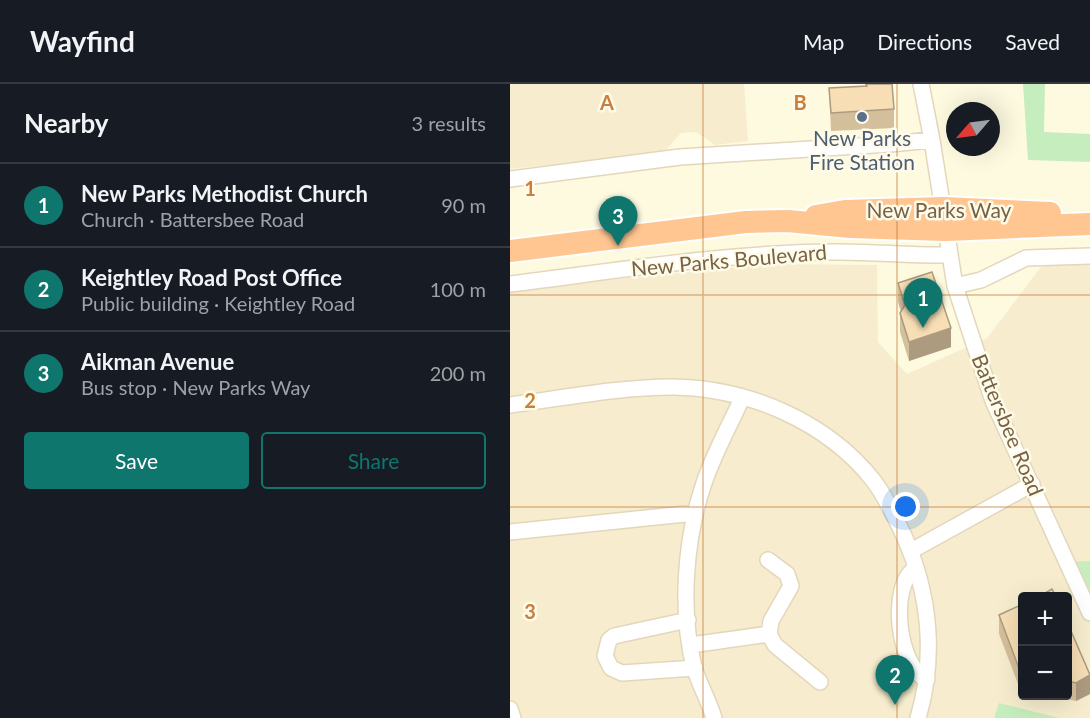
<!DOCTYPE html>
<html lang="en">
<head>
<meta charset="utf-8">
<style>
  body { margin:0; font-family:Lato,sans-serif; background:#20242c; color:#f1f3f6 }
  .controls { position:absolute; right:18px; bottom:18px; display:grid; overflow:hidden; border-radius:6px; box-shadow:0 6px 24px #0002 }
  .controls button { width:54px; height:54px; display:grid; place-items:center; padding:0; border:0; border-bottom:2px solid #363941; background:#171b24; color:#f1f3f6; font:30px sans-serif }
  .compass { position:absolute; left:436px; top:18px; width:54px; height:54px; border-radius:50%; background:#171b24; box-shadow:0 6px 24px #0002; rotate:242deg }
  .you { position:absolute; left:396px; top:423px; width:21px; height:21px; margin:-15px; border:4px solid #fff; border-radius:50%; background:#1a73e8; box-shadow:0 0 0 9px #1a73e833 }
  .badge { display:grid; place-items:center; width:39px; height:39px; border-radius:50%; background:#0f766e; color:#fff; font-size:20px; font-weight:700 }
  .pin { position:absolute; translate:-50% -50px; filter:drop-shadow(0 2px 3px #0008) }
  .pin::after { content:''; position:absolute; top:32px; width:21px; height:18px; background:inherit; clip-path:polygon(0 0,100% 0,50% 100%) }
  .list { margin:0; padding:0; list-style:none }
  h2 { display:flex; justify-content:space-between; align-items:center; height:78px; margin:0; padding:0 24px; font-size:26px }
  h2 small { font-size:20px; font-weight:400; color:#9ea1a6 }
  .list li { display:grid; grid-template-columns:39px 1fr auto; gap:18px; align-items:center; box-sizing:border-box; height:84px; padding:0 24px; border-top:2px solid #363941 }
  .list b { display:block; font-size:22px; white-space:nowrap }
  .list p { margin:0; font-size:20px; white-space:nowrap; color:#9ea1a6 }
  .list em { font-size:20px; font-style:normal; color:#9ea1a6 }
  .actions { display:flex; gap:12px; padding:18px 24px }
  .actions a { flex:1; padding:14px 0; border:2px solid #0f766e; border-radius:6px; text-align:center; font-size:21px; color:#0f766e }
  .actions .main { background:#0f766e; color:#fff }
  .map { position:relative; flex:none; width:580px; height:634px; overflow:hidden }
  header { display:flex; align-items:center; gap:36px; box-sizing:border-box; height:84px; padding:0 30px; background:#171b24; border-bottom:2px solid #363941 }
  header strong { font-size:28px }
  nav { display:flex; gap:33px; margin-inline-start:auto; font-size:21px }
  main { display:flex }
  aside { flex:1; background:#171b24 }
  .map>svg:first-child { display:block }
  .residential { fill:#f7edce; fill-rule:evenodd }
  .green { fill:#c6edbd }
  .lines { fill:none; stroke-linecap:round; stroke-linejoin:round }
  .minor-casing { stroke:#e3d7bb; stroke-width:18 }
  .highway-casing { stroke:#fff; stroke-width:26 }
  .minor { stroke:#fff; stroke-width:15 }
  .highway { stroke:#ffc691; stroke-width:22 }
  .wall { fill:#d4bf9c }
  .shaded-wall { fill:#ad9b7f }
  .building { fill:#f7deb5; stroke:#ad9b7f; stroke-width:1.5 }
  .grid { fill:none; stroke:#c97e3d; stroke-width:1.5; stroke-opacity:0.55 }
  .service-dot { fill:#5c6f8a; stroke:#fffbe9; stroke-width:2 }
  .labels { text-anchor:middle; stroke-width:5; stroke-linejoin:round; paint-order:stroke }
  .service-label { font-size:21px; fill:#4e5e75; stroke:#fffbe9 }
  .street-label { font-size:21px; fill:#786245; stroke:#fffbe9 }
  .grid-label { font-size:20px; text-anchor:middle; font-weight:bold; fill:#c97e3d; stroke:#fffbe9; stroke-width:5; stroke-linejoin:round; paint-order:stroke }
</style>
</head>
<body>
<header>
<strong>Wayfind</strong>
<nav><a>Map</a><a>Directions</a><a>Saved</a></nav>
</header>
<main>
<aside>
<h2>Nearby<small>3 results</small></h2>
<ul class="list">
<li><span class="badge">1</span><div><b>New Parks Methodist Church</b><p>Church · Battersbee Road</p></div><em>90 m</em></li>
<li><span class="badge">2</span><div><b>Keightley Road Post Office</b><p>Public building · Keightley Road</p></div><em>100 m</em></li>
<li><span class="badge">3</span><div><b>Aikman Avenue</b><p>Bus stop · New Parks Way</p></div><em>200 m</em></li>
</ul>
<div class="actions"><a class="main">Save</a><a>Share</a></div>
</aside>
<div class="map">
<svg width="580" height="634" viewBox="0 0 580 634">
  <rect width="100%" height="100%" fill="#fefae0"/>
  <path class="residential" d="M0,0H234L238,57L205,61L186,48L171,49L154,68L0,85Z
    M537,175L580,176V634H0V206L257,180L367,181L368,258L397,290L477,254ZM512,512H558V612H512Z"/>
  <path class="green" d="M513,0H535L534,48L580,50V78L518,76Z
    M580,477V530L557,478Z
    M489,619L549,634H484Z"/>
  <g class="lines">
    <g class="minor-casing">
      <path id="minor" d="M411,0L422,56L445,202L463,257L483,317L580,529
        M0,95L170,73L380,60L422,56
        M0,200C106,187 214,169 321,168C360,167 400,172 439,171
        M445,202L471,196L516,174L580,172
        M0,321C54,314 109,303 163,303C238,304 316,337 363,396C376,413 385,433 394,452C420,510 426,573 408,634
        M0,448L175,430L185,432
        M401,467L522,400
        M258,476L277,490L281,502L261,537L259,550
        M406,484C378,500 388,585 417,595
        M178,536L104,552L99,556L95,572L101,584L112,589L185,584
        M259,550L265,561L310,598
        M181,561L259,550
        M0,625L3,634
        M204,634C199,617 189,600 184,583C170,526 175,457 193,402C203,371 219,343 232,314"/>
    </g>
    <g class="highway-casing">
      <path id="highway" d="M306,132L335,127L434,124L540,129
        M0,167L236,138L278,137L340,143L436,146L580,140"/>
    </g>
    <use href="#minor" class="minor"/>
    <use href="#highway" class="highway"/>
  </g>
  <path class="wall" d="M355,0H382L384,25V44L321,47L319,4L355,2Z
    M388,199L441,263L399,277L390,248V229L391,228L388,218Z
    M513,520V606L510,605L489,550V531Z
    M558,540L580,610L566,617L540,612H558Z"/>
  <path class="shaded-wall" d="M441,244V263L399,277V258Z
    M580,591V610L566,617V599Z"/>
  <path class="building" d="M356,0H382L384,25L321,29L319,4L357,2Z
    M422,188L441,244L399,258L390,229L395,221L388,199Z
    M542,505L546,513H528Z
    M513,520V587H510L489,531Z
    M558,540L580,591L566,599L558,597Z"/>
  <path class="grid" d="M193,0V634M387,0V634M0,211H580M0,423H580"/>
  <circle class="service-dot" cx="352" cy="33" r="6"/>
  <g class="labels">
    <g class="service-label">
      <text x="352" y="62">New Parks<tspan x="352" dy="24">Fire Station</tspan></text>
    </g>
    <g class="street-label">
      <text x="429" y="134">New Parks Way</text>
      <text transform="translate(219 177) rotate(-5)" y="7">New Parks Boulevard</text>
      <text transform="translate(497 341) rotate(67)" y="7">Battersbee Road</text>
    </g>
  </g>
  <g class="grid-label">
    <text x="97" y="26">A</text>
    <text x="290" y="26">B</text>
    <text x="20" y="112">1</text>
    <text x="20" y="324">2</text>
    <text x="20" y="535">3</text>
  </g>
</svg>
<div class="controls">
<button>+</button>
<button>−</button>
</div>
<svg class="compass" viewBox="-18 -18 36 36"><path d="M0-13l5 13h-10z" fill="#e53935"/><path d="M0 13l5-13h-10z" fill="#9ea1a6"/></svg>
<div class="you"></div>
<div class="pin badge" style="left:413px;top:244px">1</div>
<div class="pin badge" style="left:385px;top:621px">2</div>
<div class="pin badge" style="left:108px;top:162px">3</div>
</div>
</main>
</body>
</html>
